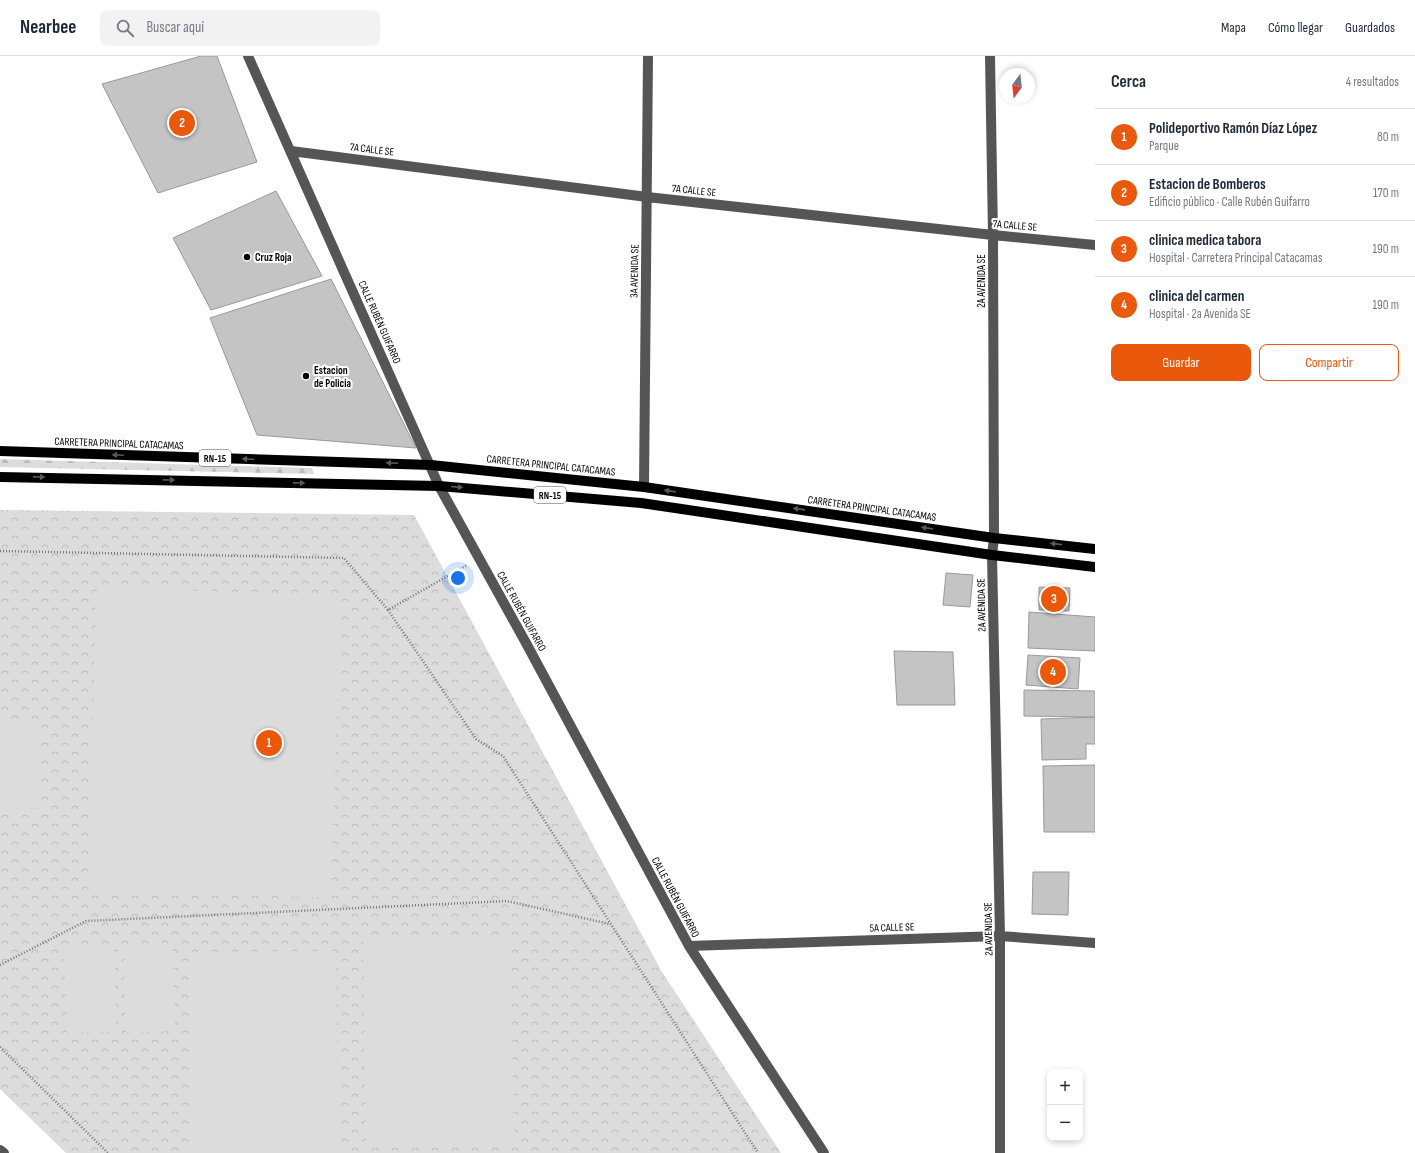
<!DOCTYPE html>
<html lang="es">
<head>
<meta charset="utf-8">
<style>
  body { margin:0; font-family:"Sofia Sans Condensed",sans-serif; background:#f2f2f3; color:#1f2937 }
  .controls { position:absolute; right:12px; bottom:12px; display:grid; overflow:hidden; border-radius:8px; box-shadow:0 2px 6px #0003 }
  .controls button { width:36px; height:36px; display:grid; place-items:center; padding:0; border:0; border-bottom:1px solid #e0e1e3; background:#fff; color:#1f2937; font:20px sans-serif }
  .compass { position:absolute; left:999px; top:12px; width:36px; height:36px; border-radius:50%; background:#fff; box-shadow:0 2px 6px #0003; rotate:195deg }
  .you { position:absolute; left:458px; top:522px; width:14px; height:14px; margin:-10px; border:3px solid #fff; border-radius:50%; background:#1a73e8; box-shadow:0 0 0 6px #1a73e833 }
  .badge { display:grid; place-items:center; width:26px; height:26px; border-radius:50%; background:#ea580c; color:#fff; font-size:13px; font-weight:700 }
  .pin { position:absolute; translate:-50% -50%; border:2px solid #fff; box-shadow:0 1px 4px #0006 }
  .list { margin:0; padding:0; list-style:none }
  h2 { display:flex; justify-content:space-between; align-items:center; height:52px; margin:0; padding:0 16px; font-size:17px }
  h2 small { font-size:13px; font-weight:400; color:#747a83 }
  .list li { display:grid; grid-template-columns:26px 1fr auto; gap:12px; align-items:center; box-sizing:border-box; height:56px; padding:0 16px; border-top:1px solid #e0e1e3 }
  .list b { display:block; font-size:15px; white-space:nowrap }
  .list p { margin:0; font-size:13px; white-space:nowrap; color:#747a83 }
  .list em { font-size:13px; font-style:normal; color:#747a83 }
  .actions { display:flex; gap:8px; padding:12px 16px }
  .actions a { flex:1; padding:9px 0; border:1px solid #ea580c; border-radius:8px; text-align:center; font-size:14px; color:#ea580c }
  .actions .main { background:#ea580c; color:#fff }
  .icon { flex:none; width:22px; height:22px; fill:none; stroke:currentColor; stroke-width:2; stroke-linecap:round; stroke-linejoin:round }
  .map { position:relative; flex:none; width:1095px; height:1097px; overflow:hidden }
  header { display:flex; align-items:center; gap:24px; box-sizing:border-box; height:56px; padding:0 20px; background:#fff; border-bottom:1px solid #e0e1e3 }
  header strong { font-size:19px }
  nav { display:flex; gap:22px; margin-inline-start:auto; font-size:14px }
  .search { width:280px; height:36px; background:#f2f2f3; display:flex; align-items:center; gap:10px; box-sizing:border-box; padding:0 14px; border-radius:8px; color:#747a83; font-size:15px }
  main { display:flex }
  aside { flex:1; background:#fff }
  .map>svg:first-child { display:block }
  .forest { fill:url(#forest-firs) }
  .park { fill:url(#park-crowns) }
  .pitch { fill:#dcdcdc }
  .building { fill:#c4c4c4; stroke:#999 }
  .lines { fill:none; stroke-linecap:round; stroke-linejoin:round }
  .path { stroke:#777; stroke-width:2.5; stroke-dasharray:1 2; stroke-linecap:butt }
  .minor { stroke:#555; stroke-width:10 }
  .major { stroke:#000; stroke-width:10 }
  .oneway { fill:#595959 }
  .poi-dot { fill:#000; stroke:#fff; stroke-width:1.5 }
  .labels { text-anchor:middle; stroke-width:4; stroke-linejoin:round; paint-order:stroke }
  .shield { fill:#fff; stroke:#4c4c4c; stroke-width:1 }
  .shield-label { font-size:10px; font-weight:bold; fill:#000 }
  .street-label { font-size:11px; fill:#000; stroke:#fff }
  .poi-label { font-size:11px; font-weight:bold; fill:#000; stroke:#fff; text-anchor:start }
</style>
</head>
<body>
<header>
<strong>Nearbee</strong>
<div class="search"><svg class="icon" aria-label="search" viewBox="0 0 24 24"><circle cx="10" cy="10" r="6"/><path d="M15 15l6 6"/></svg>Buscar aquí</div>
<nav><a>Mapa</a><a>Cómo llegar</a><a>Guardados</a></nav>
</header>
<main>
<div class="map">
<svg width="1095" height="1097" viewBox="0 0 1095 1097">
  <defs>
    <pattern id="forest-firs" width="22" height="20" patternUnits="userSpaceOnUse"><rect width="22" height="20" fill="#dcdcdc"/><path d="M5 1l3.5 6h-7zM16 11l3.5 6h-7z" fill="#bbb"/></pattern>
    <pattern id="park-crowns" width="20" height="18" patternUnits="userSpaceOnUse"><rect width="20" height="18" fill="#dcdcdc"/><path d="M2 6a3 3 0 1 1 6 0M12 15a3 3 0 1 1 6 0" fill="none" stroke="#bbb"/></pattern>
  </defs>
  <rect width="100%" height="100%" fill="#fff"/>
  <path class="forest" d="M0,403L312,412L314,418L0,411Z"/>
  <path class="park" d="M0,454L414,459L662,916L781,1097H66L0,1033Z"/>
  <path class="pitch" d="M97,531L341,540L331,842L87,833Z
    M37,664L40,752L0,753V665Z
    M511,879L514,1091L366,1092L363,881Z
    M173,887L175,975L126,977L124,888Z
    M114,888L116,976L67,977L64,889Z
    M336,895L339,1097H191L188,896Z"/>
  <path class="building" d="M201,0H217L257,106L158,137L102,28Z
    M276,135L322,220L211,254L173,182Z
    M331,223L416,392L257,379L210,262Z
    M946,517L973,519L970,551L943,549Z
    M1039,531L1070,532L1069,555L1039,554Z
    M1029,556L1095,561V595L1028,592Z
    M894,595L953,596L955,649H897Z
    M1028,599L1080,602L1078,633L1026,629Z
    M1024,634L1095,635V661L1024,660Z
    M1095,661V688H1086V703L1042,704L1041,663Z
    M1095,709V776H1044L1043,710Z
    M1033,816H1069L1068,859L1032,858Z"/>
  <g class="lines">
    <path class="path" d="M0,495L344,502L388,554L467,509
      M388,554L476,683L503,700L758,1097
      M0,909L86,865L507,845L610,868
      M0,991L108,1097"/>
    <path class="minor" d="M248,0L439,430L526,587L689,890L824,1097
      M990,0L993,179L994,482L992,499L1000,880V1097
      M291,95L647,141L993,179L1095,189
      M644,431L648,0
      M689,890L1000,880L1095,887
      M0,1094L4,1097"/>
    <path class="major" d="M0,395L431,409L644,431L994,482L1095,493
      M0,421L439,430L641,447L992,499L1095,511"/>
  </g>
  <defs><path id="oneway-solid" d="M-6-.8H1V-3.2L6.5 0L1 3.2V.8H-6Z"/></defs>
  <g class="oneway">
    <use href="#oneway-solid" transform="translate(118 399) rotate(-178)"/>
    <use href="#oneway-solid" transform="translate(248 403) rotate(-178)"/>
    <use href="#oneway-solid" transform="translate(392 407) rotate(-178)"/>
    <use href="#oneway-solid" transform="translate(39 421) rotate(1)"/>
    <use href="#oneway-solid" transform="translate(169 424) rotate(1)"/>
    <use href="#oneway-solid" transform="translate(299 427) rotate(1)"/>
    <use href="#oneway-solid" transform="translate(457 431) rotate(5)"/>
    <use href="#oneway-solid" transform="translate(670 435) rotate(-172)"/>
    <use href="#oneway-solid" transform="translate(799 453) rotate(-172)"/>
    <use href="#oneway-solid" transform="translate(927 472) rotate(-172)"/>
    <use href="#oneway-solid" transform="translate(1056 488) rotate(-174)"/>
  </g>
  <g class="poi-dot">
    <circle cx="247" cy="201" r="4"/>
    <circle cx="306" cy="320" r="4"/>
  </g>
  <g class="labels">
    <g class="shield">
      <rect x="199" y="394" width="32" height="16" rx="3"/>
      <rect x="534" y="431" width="32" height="16" rx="3"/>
    </g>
    <g class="shield-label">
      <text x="215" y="406">RN-15</text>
      <text x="550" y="443">RN-15</text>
    </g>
    <g class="street-label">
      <text transform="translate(372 93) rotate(7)" y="4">7A CALLE SE</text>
      <text transform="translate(694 134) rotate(6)" y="4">7A CALLE SE</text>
      <text transform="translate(1015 169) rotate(5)" y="4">7A CALLE SE</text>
      <text transform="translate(634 215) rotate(-89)" y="4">3A AVENIDA SE</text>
      <text transform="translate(981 225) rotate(-90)" y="4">2A AVENIDA SE</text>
      <text transform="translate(380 266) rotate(66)" y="4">CALLE RUBÉN GUIFARRO</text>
      <text transform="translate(119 387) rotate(2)" y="4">CARRETERA PRINCIPAL CATACAMAS</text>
      <text transform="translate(551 409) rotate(6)" y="4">CARRETERA PRINCIPAL CATACAMAS</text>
      <text transform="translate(872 452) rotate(8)" y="4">CARRETERA PRINCIPAL CATACAMAS</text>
      <text transform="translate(981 549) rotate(-91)" y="4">2A AVENIDA SE</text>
      <text transform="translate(522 555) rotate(61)" y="4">CALLE RUBÉN GUIFARRO</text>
      <text transform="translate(676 841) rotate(62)" y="4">CALLE RUBÉN GUIFARRO</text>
      <text transform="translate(892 871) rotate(-2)" y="4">5A CALLE SE</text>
      <text transform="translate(988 873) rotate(-91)" y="4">2A AVENIDA SE</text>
    </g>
    <g class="poi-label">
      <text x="255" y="205">Cruz Roja</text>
      <text x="314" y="318">Estacion<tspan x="314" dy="13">de Policia</tspan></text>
    </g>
  </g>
</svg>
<div class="controls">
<button>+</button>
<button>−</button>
</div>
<svg class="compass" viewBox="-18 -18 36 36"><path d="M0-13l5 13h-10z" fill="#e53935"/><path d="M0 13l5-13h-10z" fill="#747a83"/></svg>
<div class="you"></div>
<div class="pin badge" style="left:269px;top:687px">1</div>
<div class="pin badge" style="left:182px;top:67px">2</div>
<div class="pin badge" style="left:1054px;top:543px">3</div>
<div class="pin badge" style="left:1053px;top:616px">4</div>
</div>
<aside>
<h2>Cerca<small>4 resultados</small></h2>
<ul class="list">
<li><span class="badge">1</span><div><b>Polideportivo Ramón Díaz López</b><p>Parque</p></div><em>80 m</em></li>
<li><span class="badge">2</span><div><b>Estacion de Bomberos</b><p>Edificio público · Calle Rubén Guifarro</p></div><em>170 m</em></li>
<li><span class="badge">3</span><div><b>clinica medica tabora</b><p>Hospital · Carretera Principal Catacamas</p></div><em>190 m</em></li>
<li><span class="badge">4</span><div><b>clinica del carmen</b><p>Hospital · 2a Avenida SE</p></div><em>190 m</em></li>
</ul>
<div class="actions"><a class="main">Guardar</a><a>Compartir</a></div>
</aside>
</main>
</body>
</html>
